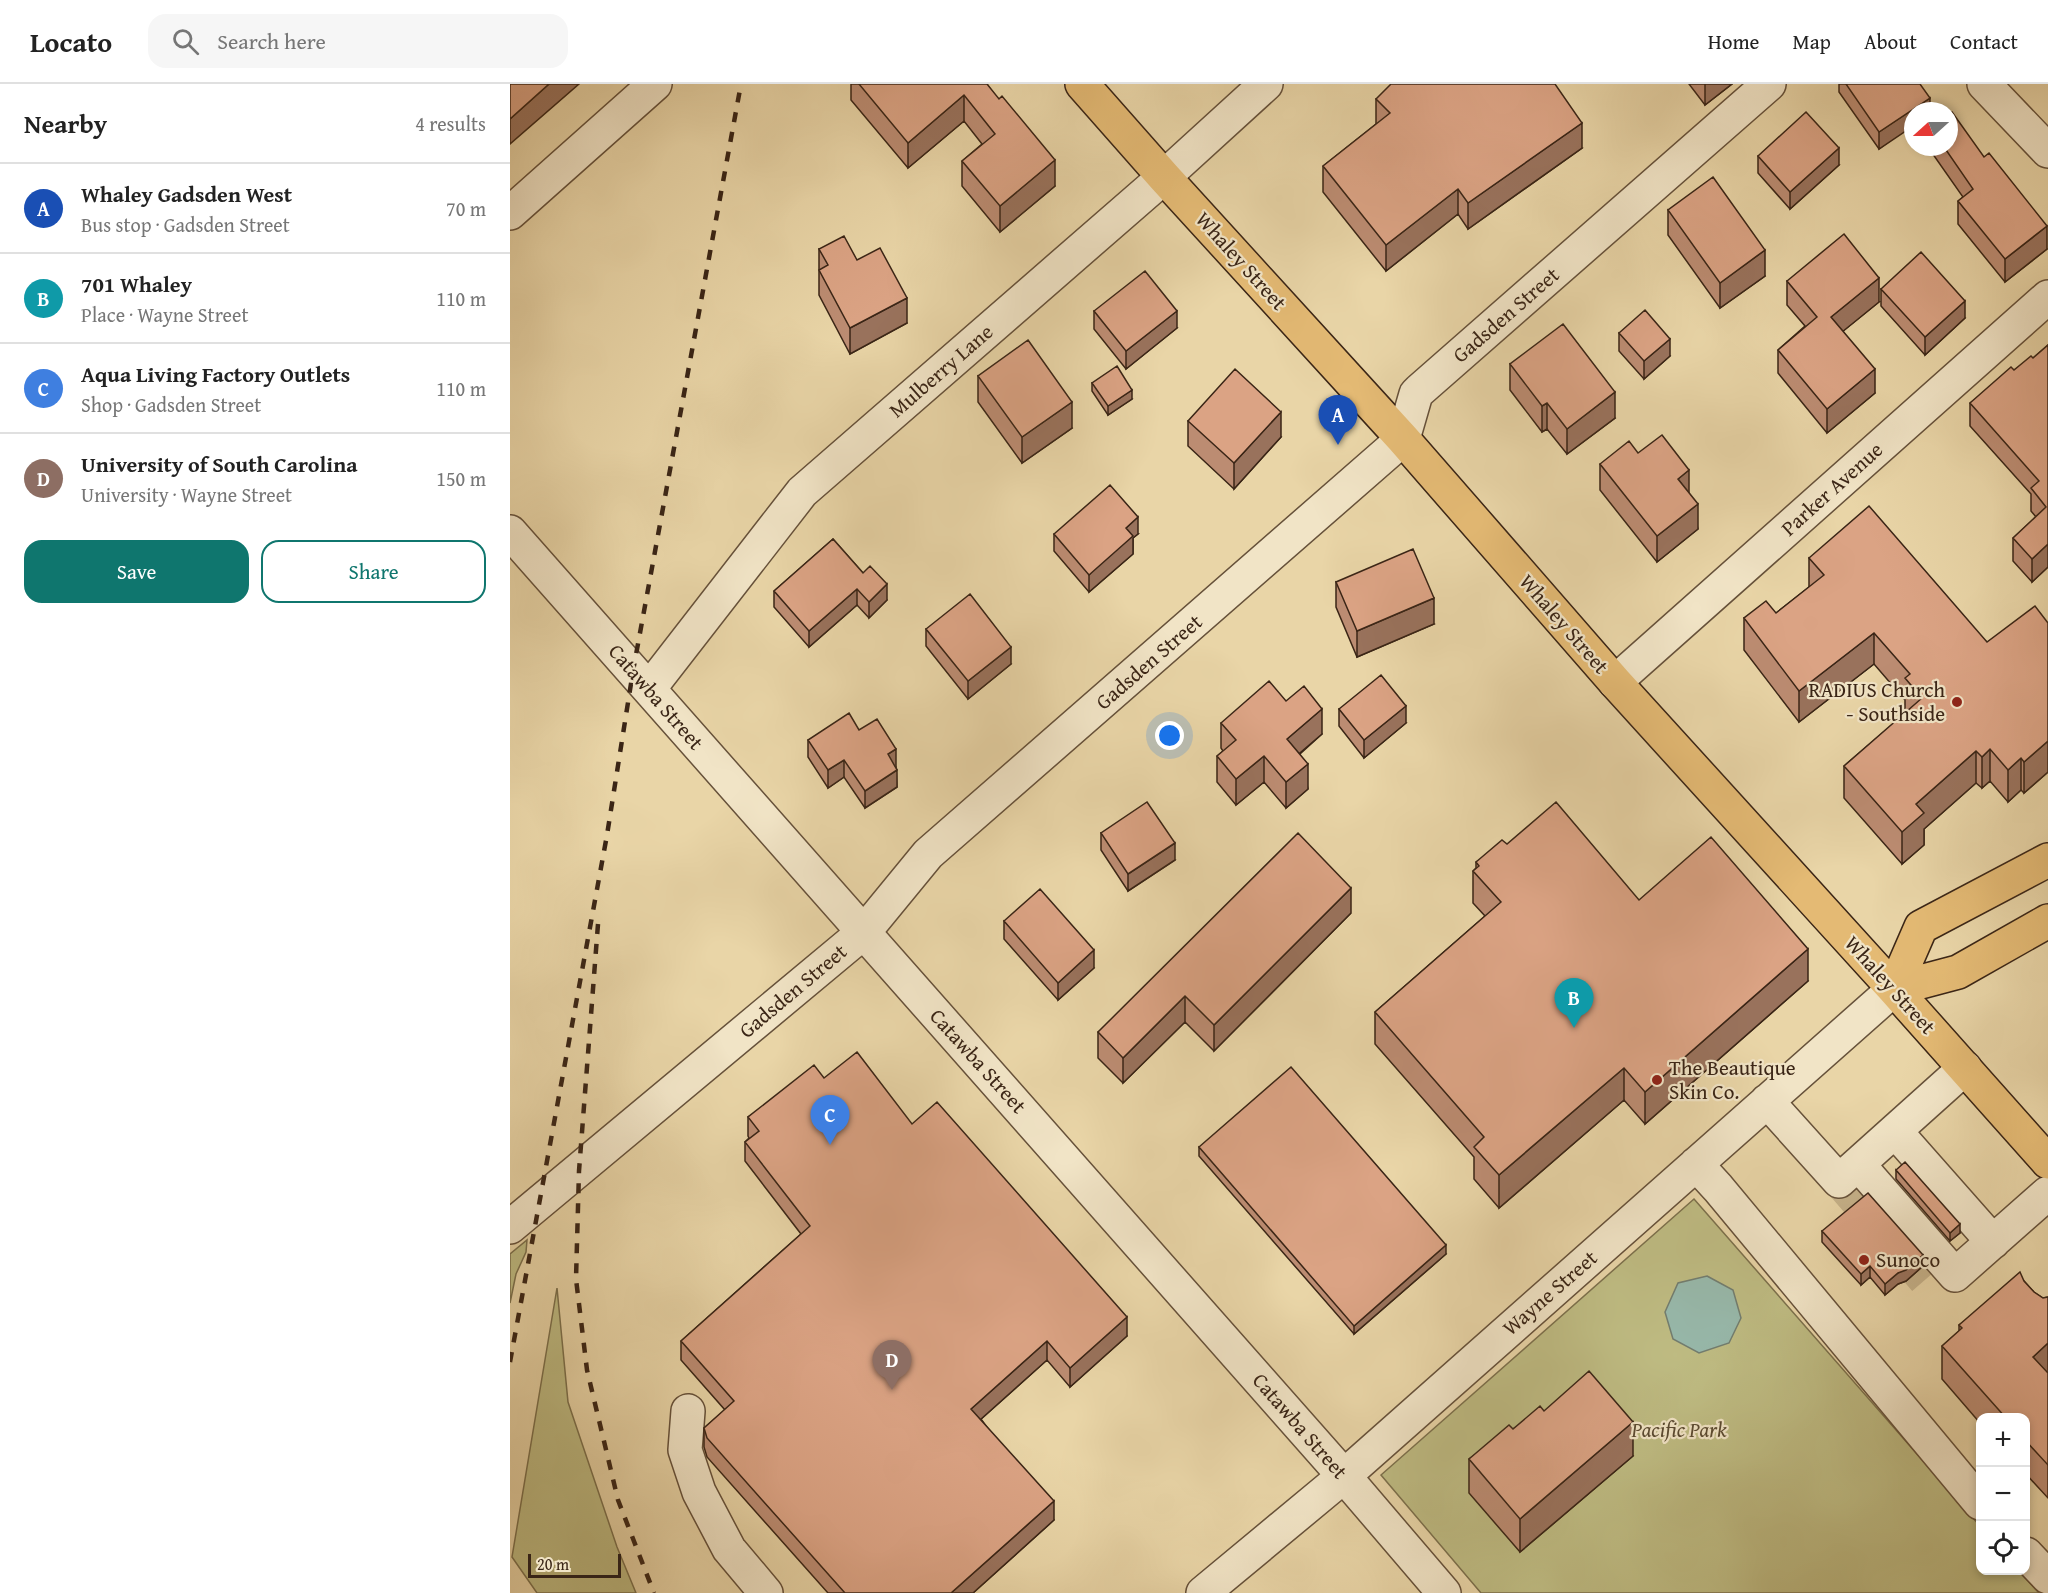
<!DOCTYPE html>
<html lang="en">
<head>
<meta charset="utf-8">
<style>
  body { margin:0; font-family:"Gentium Book Plus",serif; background:#f6f6f6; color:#222 }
  .controls { position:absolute; right:18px; bottom:18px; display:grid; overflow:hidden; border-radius:12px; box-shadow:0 3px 9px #0003 }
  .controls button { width:54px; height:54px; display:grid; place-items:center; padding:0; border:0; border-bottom:2px solid #e0e0e0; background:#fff; color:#222; font:30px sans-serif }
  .compass { position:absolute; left:1394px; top:18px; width:54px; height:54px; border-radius:50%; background:#fff; box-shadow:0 3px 9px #0003; rotate:249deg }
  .scale { position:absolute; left:18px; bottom:15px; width:93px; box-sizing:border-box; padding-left:6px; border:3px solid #3a2516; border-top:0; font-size:16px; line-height:21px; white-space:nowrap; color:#3a2516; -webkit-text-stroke:4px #f1e4c6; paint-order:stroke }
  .you { position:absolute; left:660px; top:652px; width:21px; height:21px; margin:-15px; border:4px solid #fff; border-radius:50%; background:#1a73e8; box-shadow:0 0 0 9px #1a73e833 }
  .badge { display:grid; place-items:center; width:39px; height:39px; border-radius:50%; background:#0f766e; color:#fff; font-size:20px; font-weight:700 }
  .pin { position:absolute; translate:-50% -50px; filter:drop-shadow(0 2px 3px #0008) }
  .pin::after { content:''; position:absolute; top:32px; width:21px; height:18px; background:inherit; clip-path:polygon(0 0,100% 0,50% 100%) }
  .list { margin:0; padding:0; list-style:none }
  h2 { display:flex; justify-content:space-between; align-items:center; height:78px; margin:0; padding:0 24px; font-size:26px }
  h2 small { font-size:20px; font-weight:400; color:#767676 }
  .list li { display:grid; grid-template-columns:39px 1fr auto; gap:18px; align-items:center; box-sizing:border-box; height:90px; padding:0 24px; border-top:2px solid #e0e0e0 }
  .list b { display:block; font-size:22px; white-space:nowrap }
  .list p { margin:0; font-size:20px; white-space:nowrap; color:#767676 }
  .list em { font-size:20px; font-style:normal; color:#767676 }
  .actions { display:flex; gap:12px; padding:18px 24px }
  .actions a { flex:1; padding:14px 0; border:2px solid #0f766e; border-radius:18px; text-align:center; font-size:21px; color:#0f766e }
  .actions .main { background:#0f766e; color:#fff }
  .icon { flex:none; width:33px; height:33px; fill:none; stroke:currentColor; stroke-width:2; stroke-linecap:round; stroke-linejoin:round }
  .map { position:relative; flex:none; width:1538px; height:1509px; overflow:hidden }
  header { display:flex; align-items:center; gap:36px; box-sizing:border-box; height:84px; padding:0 30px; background:#fff; border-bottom:2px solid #e0e0e0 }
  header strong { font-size:28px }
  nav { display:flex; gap:33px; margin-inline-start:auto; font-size:21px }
  .search { width:420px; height:54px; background:#f6f6f6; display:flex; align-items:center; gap:15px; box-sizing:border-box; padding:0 21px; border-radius:18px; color:#767676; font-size:22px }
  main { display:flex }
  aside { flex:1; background:#fff }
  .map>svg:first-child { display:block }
  .green { fill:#bebb82; stroke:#7c704c; stroke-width:1.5 }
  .water { fill:#97b8aa; stroke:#727d6f; stroke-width:1.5 }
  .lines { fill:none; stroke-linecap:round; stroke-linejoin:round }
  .minor-tunnel { stroke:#c6b28a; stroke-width:33; stroke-dasharray:33 16; stroke-linecap:butt }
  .minor-casing { stroke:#66513a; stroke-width:36 }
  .major-casing { stroke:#3a2516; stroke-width:36 }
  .minor { stroke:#f1e4c6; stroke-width:33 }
  .major { stroke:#e4ba74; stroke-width:33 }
  .rail { stroke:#3a2516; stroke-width:4.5; stroke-dasharray:10 10; stroke-linecap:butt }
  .wall { fill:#bc8c72; stroke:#3a2516; stroke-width:1.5 }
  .shaded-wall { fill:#99725c; stroke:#3a2516; stroke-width:1.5 }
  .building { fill:#dba384; stroke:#3a2516; stroke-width:1.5 }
  .poi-dot { fill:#8f2418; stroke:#f1e4c6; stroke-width:2 }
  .labels { text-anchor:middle; stroke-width:4.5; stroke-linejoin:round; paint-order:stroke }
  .street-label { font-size:21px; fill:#3a2516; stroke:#f1e4c6 }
  .poi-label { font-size:21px; fill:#3a2516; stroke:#f1e4c6; text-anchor:start }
  .park-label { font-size:21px; font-style:italic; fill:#5b4a31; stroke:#f1e4c6 }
</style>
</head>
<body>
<header>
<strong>Locato</strong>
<div class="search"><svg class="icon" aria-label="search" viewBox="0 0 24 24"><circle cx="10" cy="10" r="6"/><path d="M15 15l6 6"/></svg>Search here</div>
<nav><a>Home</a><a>Map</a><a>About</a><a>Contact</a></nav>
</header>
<main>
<aside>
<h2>Nearby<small>4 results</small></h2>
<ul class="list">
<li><span class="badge" style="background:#1a4fb4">A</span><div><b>Whaley Gadsden West</b><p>Bus stop · Gadsden Street</p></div><em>70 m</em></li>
<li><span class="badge" style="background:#0f9aa8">B</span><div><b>701 Whaley</b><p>Place · Wayne Street</p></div><em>110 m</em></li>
<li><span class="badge" style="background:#3f7fe0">C</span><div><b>Aqua Living Factory Outlets</b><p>Shop · Gadsden Street</p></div><em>110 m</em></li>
<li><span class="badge" style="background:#8d6e63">D</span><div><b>University of South Carolina</b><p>University · Wayne Street</p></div><em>150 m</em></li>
</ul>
<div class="actions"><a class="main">Save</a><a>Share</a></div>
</aside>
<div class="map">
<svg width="1538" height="1509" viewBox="0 0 1538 1509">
  <rect width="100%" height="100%" fill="#e9d5a7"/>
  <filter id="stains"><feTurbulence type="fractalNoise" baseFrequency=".00333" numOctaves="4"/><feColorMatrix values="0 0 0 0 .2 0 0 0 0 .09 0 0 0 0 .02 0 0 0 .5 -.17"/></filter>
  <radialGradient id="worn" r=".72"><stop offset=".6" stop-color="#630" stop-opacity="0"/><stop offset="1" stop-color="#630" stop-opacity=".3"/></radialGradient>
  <path class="green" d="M1184,1115L1470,1442V1486L1509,1487L1529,1509H971L871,1391Z
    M17,1156L16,1168L6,1190L0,1219V1170Z
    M47,1204L58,1318L107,1463L126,1509H27L2,1473Z"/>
  <path class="water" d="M1197,1192L1223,1206L1231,1234L1219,1259L1189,1269L1163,1255L1155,1228L1168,1199Z"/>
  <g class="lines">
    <path class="minor-tunnel" d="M1329,1097L1425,1208"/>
    <g class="minor-casing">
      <path id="minor" d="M1474,0L1538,67
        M0,129L145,0
        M0,448L834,1392L934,1509
        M1105,598L1538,213
        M139,605L292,408L654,93L756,0
        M1257,1017L1329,1097L1455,984
        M1385,1047L1483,1158
        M1186,1080L1208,1104L1470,1419
        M1348,1080L1445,1191L1538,1109
        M0,1143L354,848L418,770L893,355L906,310L910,306L1259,0
        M178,1327L175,1366L189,1408L219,1465L256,1509
        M1516,1470L1538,1493
        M693,1509L834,1392L1384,905"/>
    </g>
    <g class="major-casing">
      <path id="major" d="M572,0L654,93L893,355L1105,598L1384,905L1538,1078
        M1384,905L1411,843L1538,776
        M1384,905L1448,888L1538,837"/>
    </g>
    <use href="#minor" class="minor"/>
    <use href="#major" class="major"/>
    <path class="rail" d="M88,840L69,1087L66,1195L77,1286L108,1416L144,1509
      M0,1278L97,751L123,587L231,0"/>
  </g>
  <path class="wall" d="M341,0H477L545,102L490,148L452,102V77L472,60L454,37L398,84L341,16Z
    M1179,0H1222L1195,21Z
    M1329,0H1410L1420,27L1369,65L1329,8Z
    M866,15L1072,64L958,145L948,130L876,187L813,108V82L866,40Z
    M1420,63H1439L1537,165L1495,198L1448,140V117L1453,113L1420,66Z
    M1248,72L1329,81L1280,125L1248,89Z
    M1158,126L1255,192L1210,224L1158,151Z
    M309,165L347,176L397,239L340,270L309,211Z
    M1277,197L1369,218L1333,247L1365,309L1317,349L1268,289V266L1295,242L1277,221Z
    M1371,205L1455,234L1415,271L1371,222Z
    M584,227L667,244L616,285L584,245Z
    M1109,249L1160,272L1134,295L1109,267Z
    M1538,261V483L1522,498L1503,477V454L1526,433L1521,427V410L1460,342V319L1504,286L1523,274Z
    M1000,280L1105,334L1057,370L1037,345L1032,348L1000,306Z
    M468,292L562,344L512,379L468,318Z
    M582,299L622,315L598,331L582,307Z
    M678,337L771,353L724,405L678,362Z
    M1128,369L1179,410L1188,445L1147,478L1090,406V380Z
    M544,450H628L623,454V470L579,508L544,467Z
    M323,455L377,516L359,534L347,521L299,563L264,523V507Z
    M1299,474L1477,558L1538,539V688L1514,709L1511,706L1498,718L1480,697L1472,704L1466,699L1414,745V761L1392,780L1334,714V682L1397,628L1395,626V616L1364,580L1289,638L1234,566V534L1266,529L1299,503Z
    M826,498L924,540L847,573L826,523Z
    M416,545L501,580L458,615L416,562Z
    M776,617L812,650L790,670L798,705L776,724L754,698L726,721L707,698V672L713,667L711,664V639Z
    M829,625L896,639L854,674L829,642Z
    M349,646L386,683L387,703L355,724L334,693L318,704L298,673V656Z
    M591,749L665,776L618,807L591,766Z
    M997,760L1129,816L1298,897L1135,1040L1114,1016L989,1124L964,1095V1073L865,960V928L975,832L963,819V787L966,784V778Z
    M841,829L704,967L675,938L613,999L588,974V948Z
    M494,837L584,884L548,916L494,855Z
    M314,994L402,1040L617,1252L560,1303L537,1276L471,1335L544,1436L463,1509H318L197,1373L194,1363V1344L215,1326L171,1276V1257L291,1150L235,1077V1058L239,1054L238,1052V1033Z
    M689,1063L936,1170L844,1250L689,1072Z
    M1386,1086L1450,1149L1440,1157L1386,1095Z
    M1312,1147L1413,1182L1396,1197L1388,1200L1375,1211L1360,1193L1351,1201L1312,1158Z
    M1514,1197L1524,1208L1533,1214L1538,1213V1414L1515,1389V1334H1470V1339L1432,1295V1262L1449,1247V1241Z
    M1034,1327L1123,1372L1010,1468L959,1409V1375L1003,1345Z"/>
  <path class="shaded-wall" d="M39,0H69L0,60V35Z
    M1195,0H1222L1195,21Z
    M454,11V37L398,84V59Z
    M1420,14V27H1403V42L1369,65V48Z
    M1072,39V64L958,145V119Z
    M1329,64V81L1280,125V108Z
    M545,76V102L490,148V122Z
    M948,105V130L876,187V161Z
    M1537,142V165L1495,198V175Z
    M1255,166V192L1210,224V199Z
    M1369,194V218L1321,257V233Z
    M397,214V239L340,270V244Z
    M1455,217V234L1415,271V253Z
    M667,227V244L616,285V267Z
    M1160,255V272L1134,295V277Z
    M1365,285V309L1317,349V325Z
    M622,306V315L598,331V322Z
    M1105,308V334L1057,370V345Z
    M562,318V344L512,379V353Z
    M1037,319V345L1032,348V322Z
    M771,328V353L724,405V379Z
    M1179,386V411L1168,395Z
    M1188,420V445L1147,478V452Z
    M628,433V450L623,454V470L579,508V491L616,444Z
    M1538,460V483L1522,498V475Z
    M377,500V516L359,534V518Z
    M347,505V521L299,563V547Z
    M924,514V540L847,573V547Z
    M1364,549V580L1289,638V607Z
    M501,563V580L458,615V597Z
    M896,622V639L854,674V656Z
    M812,625V650L777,680V655Z
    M1538,657V688L1514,709V678Z
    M386,665V683L378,688V670Z
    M1480,665V697L1472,704V673Z
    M1466,667V699L1414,745V761L1392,780V748L1406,720Z
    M754,672V698L726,721V695Z
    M1511,674V706L1498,718V686Z
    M334,676V693L318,704V686Z
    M798,680V705L776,724V698Z
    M387,686V703L355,724V707Z
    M665,759V776L618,807V790Z
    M841,804V829L704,967V941Z
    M1298,865V897L1135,1040V1008Z
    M584,866V884L548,916V899Z
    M675,912V938L613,999V974Z
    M1114,984V1016L989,1124V1091Z
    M1450,1140V1149L1440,1157V1149Z
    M936,1161V1170L844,1250V1242Z
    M1413,1171V1182L1396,1197L1388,1200L1375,1211V1200L1388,1189Z
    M1360,1182V1193L1351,1201V1190Z
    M617,1233V1252L560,1303V1284Z
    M537,1257V1276L461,1344V1325Z
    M1538,1259V1293L1523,1273Z
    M1123,1338V1372L1010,1468V1435Z
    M544,1417V1436L463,1509H441Z"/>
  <path class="building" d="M0,0H39L0,35Z
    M349,0H477L489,15L492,12L545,76L490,122L452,77L485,50L454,11L398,59Z
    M881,0H1045L1072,39L958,119L948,105L876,161L813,82L880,29L866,15Z
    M1336,0H1410L1420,14L1369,48Z
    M1296,28L1329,64L1280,108L1248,72Z
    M1442,28L1474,73L1479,69L1537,142L1495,175L1448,117L1463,105L1434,63H1439V30Z
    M1203,93L1255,166L1210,199L1158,126Z
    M1334,150L1369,194L1321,233L1365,285L1317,325L1268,266L1307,233L1277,197Z
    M334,152L347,176L370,164L397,214L340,244L309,186L318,181L309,165Z
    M1411,168L1455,217L1415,253L1371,205Z
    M635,187L667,227L616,267L584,227Z
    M1135,226L1160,255L1134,277L1109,249Z
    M1053,240L1105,308L1057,345L1037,319L1032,322L1000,280Z
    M518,256L562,318L512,353L468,292Z
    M1538,261V460L1522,475L1503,454L1536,423L1521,404L1529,397L1460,319L1501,283L1504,286L1521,272L1523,274Z
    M607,282L622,306L598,322L582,299Z
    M725,285L771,328L724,379L678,337Z
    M1152,351L1179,386L1168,395L1188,420L1147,452L1090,380L1119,357L1128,369Z
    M600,401L628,433L616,444L623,452L579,491L544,450Z
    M1359,422L1477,558L1525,522L1538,539V657L1514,678L1511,674L1498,686L1480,665L1472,673L1466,667L1406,720L1414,729L1392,748L1334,682L1412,614L1395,594L1400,590L1364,549L1289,607L1234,534L1256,517L1266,529L1314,491L1299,474Z
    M323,455L353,489L360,482L377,500L359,518L347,505L299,547L264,507Z
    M903,465L924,514L847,547L826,498Z
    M460,510L501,563L458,597L416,545Z
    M871,591L896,622L854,656L829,625Z
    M759,597L776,617L794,602L812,625L777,655L798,680L776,698L754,672L726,695L707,672L726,656L711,639Z
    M339,629L349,646L367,635L386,665L378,670L387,686L355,707L334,676L318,686L298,656Z
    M637,718L665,759L618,790L591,749Z
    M1046,718L1129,816L1201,753L1298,865L1135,1008L1114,984L989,1091L964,1063L974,1053L865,928L991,818L963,787L969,782L966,778L992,756L997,760Z
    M788,749L841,804L704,941L675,912L613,974L588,948Z
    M530,805L584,866L548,899L494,837Z
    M347,968L402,1040L427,1018L617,1233L560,1284L537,1257L461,1325L544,1417L441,1509H335L197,1354L194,1344L224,1317L171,1257L300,1142L235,1058L249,1047L238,1033L304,981L314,994Z
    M781,983L936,1161L844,1242L689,1063Z
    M1395,1078L1450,1140L1440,1149L1386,1086Z
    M1358,1109L1413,1171L1396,1186L1388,1189L1375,1200L1360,1182L1351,1190L1312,1147Z
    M1510,1188L1514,1197L1524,1208L1533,1214L1538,1213V1259L1523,1273L1538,1289V1381L1515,1356V1334H1496L1432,1262L1452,1244L1449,1241Z
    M1079,1287L1123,1338L1010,1435L959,1375L999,1341L1003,1345L1030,1322L1034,1327Z"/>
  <g class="poi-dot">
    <circle cx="1447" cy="618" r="6"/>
    <circle cx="1147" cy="996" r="6"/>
    <circle cx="1354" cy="1176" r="6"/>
  </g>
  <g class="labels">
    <g class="street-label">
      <text transform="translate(731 177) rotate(48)" y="7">Whaley Street</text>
      <text transform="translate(996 231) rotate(-41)" y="7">Gadsden Street</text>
      <text transform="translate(431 287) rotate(-41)" y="7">Mulberry Lane</text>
      <text transform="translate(1322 405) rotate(-42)" y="7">Parker Avenue</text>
      <text transform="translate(1054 540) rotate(49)" y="7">Whaley Street</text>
      <text transform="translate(639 578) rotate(-41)" y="7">Gadsden Street</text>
      <text transform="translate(146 613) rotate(49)" y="7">Catawba Street</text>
      <text transform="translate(1380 901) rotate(48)" y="7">Whaley Street</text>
      <text transform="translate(283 907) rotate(-40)" y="7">Gadsden Street</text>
      <text transform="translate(468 977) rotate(48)" y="7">Catawba Street</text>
      <text transform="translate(1040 1209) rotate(-41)" y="7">Wayne Street</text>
      <text transform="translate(790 1342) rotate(49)" y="7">Catawba Street</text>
    </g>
    <g class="poi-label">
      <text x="1435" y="613" text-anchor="end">RADIUS Church<tspan x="1435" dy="24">- Southside</tspan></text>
      <text x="1159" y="991">The Beautique<tspan x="1159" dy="24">Skin Co.</tspan></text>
      <text x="1366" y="1183">Sunoco</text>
    </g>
    <g class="park-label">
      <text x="1169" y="1353">Pacific Park</text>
    </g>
  </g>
  <rect width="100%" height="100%" filter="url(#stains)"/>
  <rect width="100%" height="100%" fill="url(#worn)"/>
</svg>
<div class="controls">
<button>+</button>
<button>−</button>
<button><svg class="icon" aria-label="locate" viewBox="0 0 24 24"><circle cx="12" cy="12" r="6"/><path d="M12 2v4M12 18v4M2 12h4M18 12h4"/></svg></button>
</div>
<svg class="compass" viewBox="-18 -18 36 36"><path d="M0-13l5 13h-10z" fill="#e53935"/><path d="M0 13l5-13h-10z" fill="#767676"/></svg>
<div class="scale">20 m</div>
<div class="you"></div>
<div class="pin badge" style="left:828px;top:361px;background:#1a4fb4">A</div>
<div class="pin badge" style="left:1064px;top:944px;background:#0f9aa8">B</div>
<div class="pin badge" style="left:320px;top:1061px;background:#3f7fe0">C</div>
<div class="pin badge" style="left:382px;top:1306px;background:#8d6e63">D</div>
</div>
</main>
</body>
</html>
